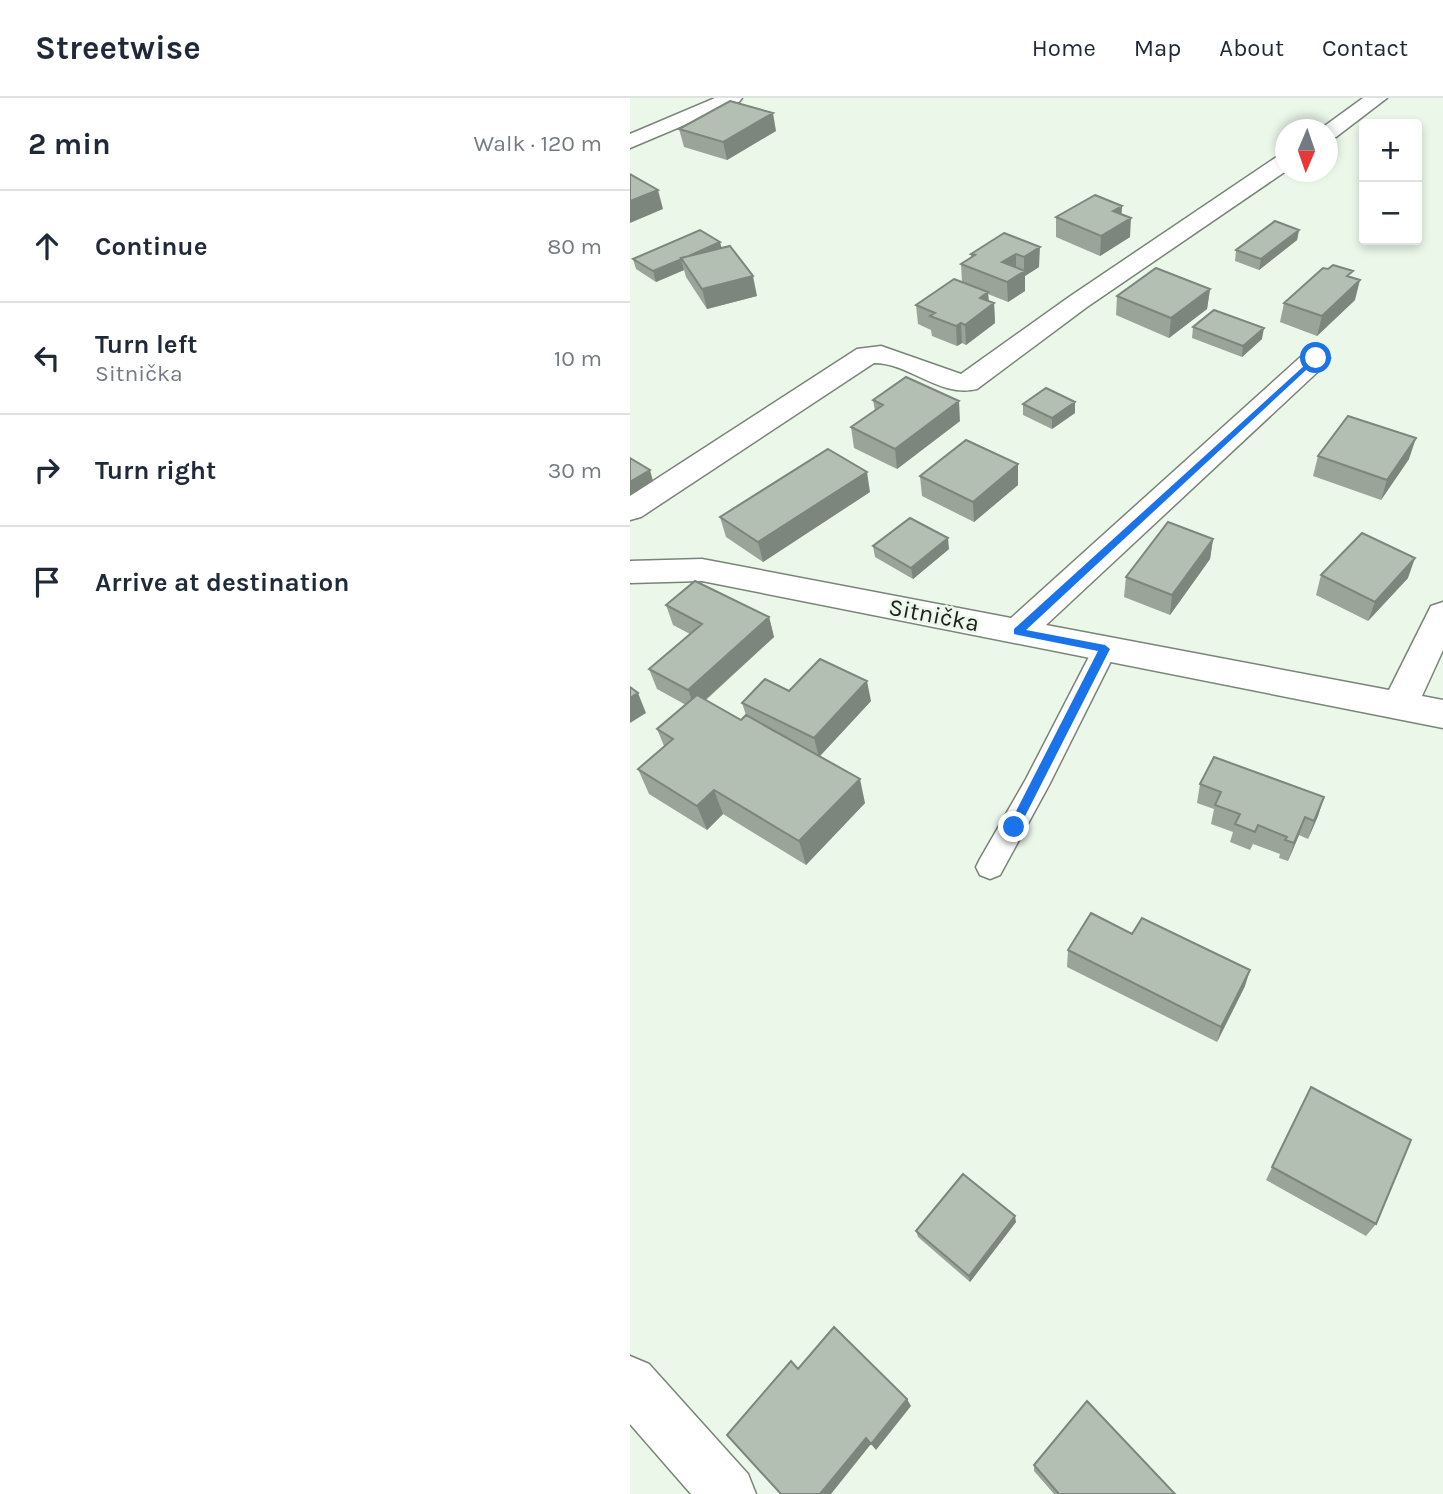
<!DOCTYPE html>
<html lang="en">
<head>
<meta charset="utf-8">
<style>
  body { margin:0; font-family:Karla,sans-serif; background:#f2f2f3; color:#1f2937 }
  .controls { position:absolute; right:21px; top:21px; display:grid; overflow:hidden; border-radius:7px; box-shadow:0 4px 10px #0003 }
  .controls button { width:63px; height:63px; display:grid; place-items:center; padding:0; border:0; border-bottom:2px solid #e0e1e3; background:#fff; color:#1f2937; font:35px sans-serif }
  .compass { position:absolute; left:645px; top:21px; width:63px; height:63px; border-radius:50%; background:#fff; box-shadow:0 4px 10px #0003; rotate:182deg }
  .stop { position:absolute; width:21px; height:21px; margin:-16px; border:5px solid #1a73e8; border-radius:50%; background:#fff }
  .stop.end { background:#1a73e8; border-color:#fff; box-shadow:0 2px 7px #0008 }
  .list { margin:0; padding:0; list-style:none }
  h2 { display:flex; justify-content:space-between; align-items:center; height:91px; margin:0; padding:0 28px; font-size:30px }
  h2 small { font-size:23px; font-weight:400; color:#747a83 }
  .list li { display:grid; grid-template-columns:46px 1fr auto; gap:21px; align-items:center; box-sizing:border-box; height:112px; padding:0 28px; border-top:2px solid #e0e1e3 }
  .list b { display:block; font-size:26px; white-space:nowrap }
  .list p { margin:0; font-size:23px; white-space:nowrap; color:#747a83 }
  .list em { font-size:23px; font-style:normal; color:#747a83 }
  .icon { flex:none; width:38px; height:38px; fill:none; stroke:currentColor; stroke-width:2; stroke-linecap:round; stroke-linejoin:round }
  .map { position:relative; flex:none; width:813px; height:1396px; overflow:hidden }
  header { display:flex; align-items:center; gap:42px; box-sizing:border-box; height:98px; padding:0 35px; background:#fff; border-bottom:2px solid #e0e1e3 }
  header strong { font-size:33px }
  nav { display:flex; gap:38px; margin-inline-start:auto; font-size:24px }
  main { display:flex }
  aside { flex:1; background:#fff }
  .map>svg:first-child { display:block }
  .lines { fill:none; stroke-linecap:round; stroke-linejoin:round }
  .lane-casing { stroke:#798478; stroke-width:3 }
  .street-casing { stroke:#798478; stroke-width:3 }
  .lane { fill:#fff; fill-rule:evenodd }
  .street { fill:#fff; fill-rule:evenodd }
  .wall { fill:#9aa499 }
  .shaded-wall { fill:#7d867d }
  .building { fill:#b3bfb2; stroke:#7d867d; stroke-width:2 }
  .route { fill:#1a73e8 }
  .labels { text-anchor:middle; stroke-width:5; stroke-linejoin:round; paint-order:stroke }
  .street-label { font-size:24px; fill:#1b201b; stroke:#eaf7e9 }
</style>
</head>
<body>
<header>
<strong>Streetwise</strong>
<nav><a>Home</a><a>Map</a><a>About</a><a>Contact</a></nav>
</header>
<main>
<aside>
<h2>2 min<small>Walk · 120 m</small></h2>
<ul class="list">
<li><svg class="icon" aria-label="ahead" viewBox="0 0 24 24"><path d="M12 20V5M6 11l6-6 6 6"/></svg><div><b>Continue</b></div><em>80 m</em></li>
<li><svg class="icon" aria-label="left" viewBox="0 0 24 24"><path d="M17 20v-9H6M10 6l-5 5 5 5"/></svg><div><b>Turn left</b><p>Sitnička</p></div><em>10 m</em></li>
<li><svg class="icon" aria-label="right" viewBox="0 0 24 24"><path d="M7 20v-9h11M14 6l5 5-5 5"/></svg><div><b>Turn right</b></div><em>30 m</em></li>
<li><svg class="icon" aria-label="arrive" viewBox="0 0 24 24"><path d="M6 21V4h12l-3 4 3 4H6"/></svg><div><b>Arrive at destination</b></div></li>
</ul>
</aside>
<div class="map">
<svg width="813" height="1396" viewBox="0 0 813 1396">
  <rect width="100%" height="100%" fill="#eaf7e9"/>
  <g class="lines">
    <g class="lane-casing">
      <path id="lane" d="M475,542L483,545L487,551L419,687L370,777L360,781L350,777L346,769L350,761L396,681L463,551L467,545Z"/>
    </g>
    <g class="street-casing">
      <path id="street" d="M85,0H112L109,4L0,50V36Z
        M733,0H757L706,39L698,40V32H689Z
        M656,57V73L457,209L347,291C309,300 280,265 244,265L11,419L0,422V398L227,251L251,248L331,276L439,199L648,58Z
        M686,252L696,254L700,260L696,266L416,527L759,592L801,508L813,504V552L792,598L813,602V630L72,483L0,485V463L72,461L381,520L676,254Z
        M0,1258L19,1266L118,1376L126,1396H61L0,1326Z"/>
    </g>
    <use href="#lane" class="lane"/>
    <use href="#street" class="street"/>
  </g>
  <path class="wall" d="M49,31L146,33L97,62L54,49Z
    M492,108L491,116L500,139L470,158L426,139V119Z
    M669,132L667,142L629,172L605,163L606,152Z
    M374,135L409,169L395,178V193L378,204L358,196L359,203L364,205L365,225L336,247L332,245L327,248L302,238L301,232L288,226L286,207L332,184L331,166L341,160V156Z
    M92,150L127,198L77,211L56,179L54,172L26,184L6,171L3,161Z
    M722,179L725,202L687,238L650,224L654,205Z
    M580,191L577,211L539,240L486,217L487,198Z
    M563,229L632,241L612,259L562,240Z
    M243,302L330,323L267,371L224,350L221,329L245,313Z
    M445,304V315L422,331L393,317V306Z
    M688,358L779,361L751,402L683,378Z
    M388,366V387L344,424L292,398L290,378Z
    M240,394L133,464L96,439L90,419Z
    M583,441L580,461L540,517L494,499L496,479Z
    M243,448L319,451L283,481L245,459Z
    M691,477L778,480L738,523L686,497Z
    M36,507L139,519L144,539L76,602L111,622L116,617L112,605L159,593L241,603L190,658L235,705L176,767L93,716L77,732L19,696L8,671L34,648L27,631L56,607L27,591L19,571L60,536L43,527Z
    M570,686L694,699L688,718L678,741L669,737L658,763L649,760L650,756L623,746L620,752L600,744L603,734L581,726L584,711L567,705Z
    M438,852L615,888L587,944L437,869Z
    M681,989L746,1126L736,1138L636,1082Z
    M386,1124L340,1184L288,1139L286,1133Z
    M404,1367L545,1396H424L404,1373Z"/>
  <path class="shaded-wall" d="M143,15L146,33L97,62L93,44Z
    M28,92L33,111L0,125V103Z
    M492,108L491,126L501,120L500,139L470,158L471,138L483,113Z
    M669,132L667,142L629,172L631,161Z
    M90,144L93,155L52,161Z
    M410,149L409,169L395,178V193L378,204L377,184L394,173V159Z
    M386,156V175L373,184L372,164Z
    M51,161L54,172L26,184L23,173Z
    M123,178L127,198L77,211L72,191Z
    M730,182L725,202L687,238L692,218Z
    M580,191L577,211L539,240L541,220Z
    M358,194L359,209L364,205L365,225L336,247L335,227L350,200Z
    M331,225L332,245L327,248L326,228Z
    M634,230L632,241L612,259L613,248Z
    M329,303L330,323L267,371L265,351Z
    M445,304V315L422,331V320Z
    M786,340L779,361L751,402L757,382Z
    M388,366V387L344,424L343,404Z
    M20,372L23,383L0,397V384Z
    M237,374L240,394L133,464L128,444Z
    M318,440L319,451L283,481L281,470Z
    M583,441L580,461L540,517L542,497Z
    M785,460L778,480L738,523L745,504Z
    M139,519L144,539L65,611L58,592Z
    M237,583L241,603L189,659L184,640Z
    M8,595L16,615L0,625V600Z
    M230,681L235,705L176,767L169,743Z
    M84,692L93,716L77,732L67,708Z
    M694,699L688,718L678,741L684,723Z
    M675,719L669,737L658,763L664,745Z
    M620,872L615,888L587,944L591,929Z
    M385,1118L386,1124L340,1184L339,1178Z
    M277,1301L281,1308L246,1352L241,1346Z
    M236,1340L241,1346L201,1396H190Z"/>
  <path class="building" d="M100,3L143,15L93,44L49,31Z
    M0,76L28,92L0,103Z
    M465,97L492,108L483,113L501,120L471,138L426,119Z
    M645,123L669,132L631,161L606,152Z
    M70,132L90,144L59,158L51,160L52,161L23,173L3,161Z
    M374,135L410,149L394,159L386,156L372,164L395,173L377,184L331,166L345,157L341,156Z
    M100,148L123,178L72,191L51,160Z
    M703,167L723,173L717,178L730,182L692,218L654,205L693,170L698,171Z
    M526,170L580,191L541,220L487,198Z
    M324,181L358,194L350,200L364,205L335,227L331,225L326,228L300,218L305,215L286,207Z
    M584,212L634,230L613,248L563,229Z
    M276,279L329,303L265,351L221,329L253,307L243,302Z
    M416,290L445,304L422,320L393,306Z
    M718,318L786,340L757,382L688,358Z
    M336,342L388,366L343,404L290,378Z
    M198,351L237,374L128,444L90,419Z
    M0,360L20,372L0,384Z
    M280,420L318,440L281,470L243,448Z
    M538,424L583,441L542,497L496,479Z
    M732,435L785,460L745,504L691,477Z
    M65,483L139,519L58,592L19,571L72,526L36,507Z
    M190,561L237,583L184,640L112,605L135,581L159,593Z
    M0,589L8,595L0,600Z
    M67,597L111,622L116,617L230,681L169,743L84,692L67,708L8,671L43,641L27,631Z
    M584,659L694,699L684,723L675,719L664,745L655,742L657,739L628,727L625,734L605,726L610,716L585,707L591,694L570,686Z
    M461,815L502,836L512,820L620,872L591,929L438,852Z
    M681,989L781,1042L746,1126L642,1069Z
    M333,1076L385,1118L339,1178L286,1133Z
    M204,1229L277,1301L241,1346L236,1340L190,1396H151L97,1337L161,1263L168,1271Z
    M457,1303L545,1396H429L404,1367Z"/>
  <path class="route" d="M686,257L688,261L396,532L475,547L480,551L388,732H380L378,729L468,553L388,537L384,536V531Z"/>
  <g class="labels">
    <g class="street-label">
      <text transform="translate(304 517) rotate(11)" y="8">Sitnička</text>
    </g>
  </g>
</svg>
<div class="controls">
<button>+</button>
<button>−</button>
</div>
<svg class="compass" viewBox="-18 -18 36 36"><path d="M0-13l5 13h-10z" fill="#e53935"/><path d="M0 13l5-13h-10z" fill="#747a83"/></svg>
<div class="stop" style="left:686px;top:260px"></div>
<div class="stop end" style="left:384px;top:729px"></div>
</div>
</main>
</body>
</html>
